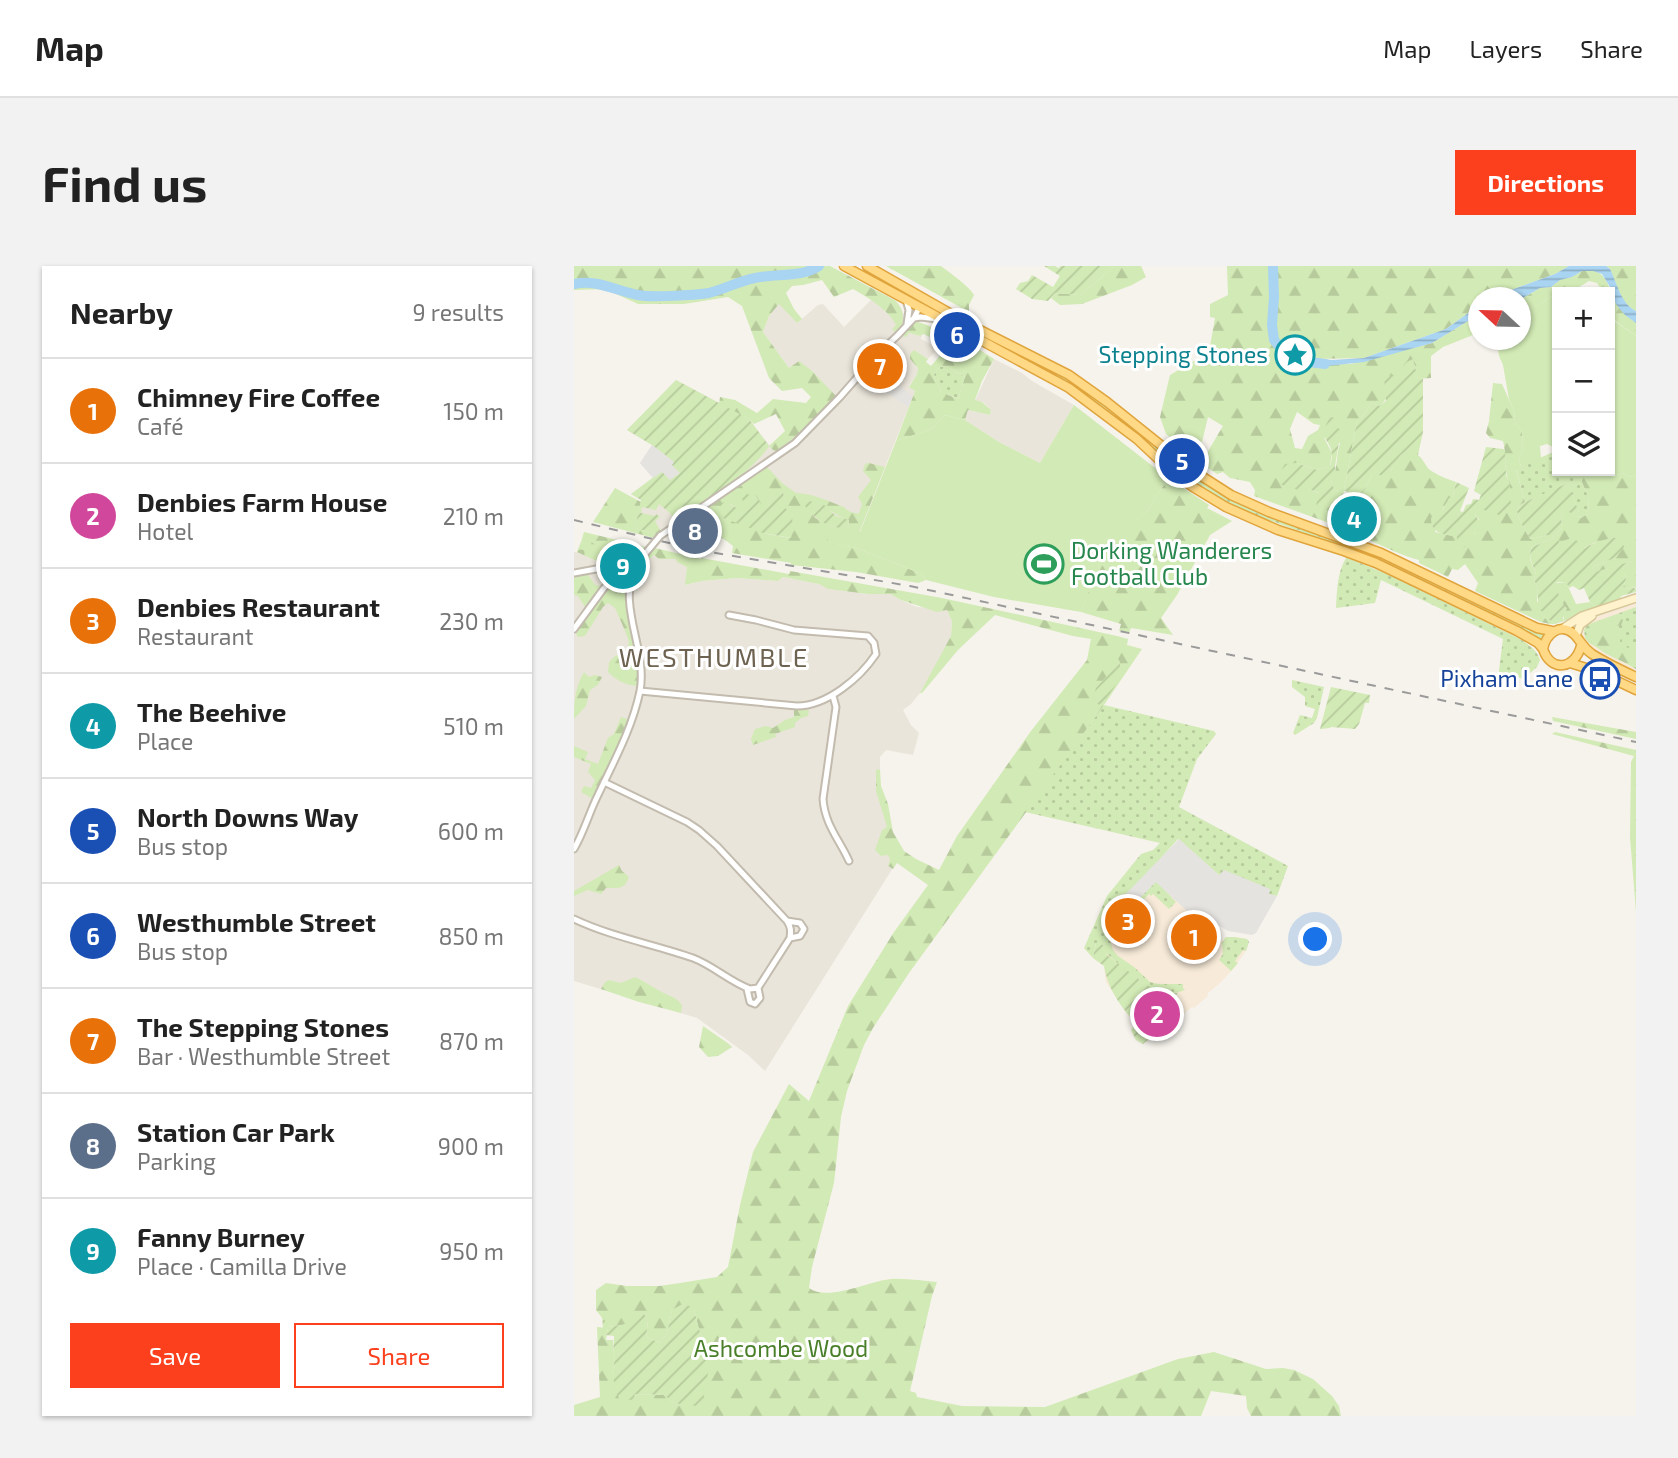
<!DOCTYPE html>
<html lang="en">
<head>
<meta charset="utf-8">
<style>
  body { margin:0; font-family:"Exo 2",sans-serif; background:#f2f2f2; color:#222 }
  .controls { position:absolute; right:21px; top:21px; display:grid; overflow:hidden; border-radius:0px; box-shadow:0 2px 5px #0004 }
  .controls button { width:63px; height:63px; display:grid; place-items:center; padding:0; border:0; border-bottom:2px solid #e0e0e0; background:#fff; color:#222; font:35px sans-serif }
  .compass { position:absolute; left:894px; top:21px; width:63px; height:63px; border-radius:50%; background:#fff; box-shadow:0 2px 5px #0004; rotate:292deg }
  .you { position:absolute; left:742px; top:674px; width:24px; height:24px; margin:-18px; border:5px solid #fff; border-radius:50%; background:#1a73e8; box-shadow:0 0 0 10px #1a73e833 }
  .badge { display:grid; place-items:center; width:46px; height:46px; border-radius:50%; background:#fc3f1d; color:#fff; font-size:23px; font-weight:700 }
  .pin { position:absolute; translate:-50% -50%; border:4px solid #fff; box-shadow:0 2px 7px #0006 }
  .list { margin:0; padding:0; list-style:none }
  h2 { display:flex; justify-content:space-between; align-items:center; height:91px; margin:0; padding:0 28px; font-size:30px }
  h2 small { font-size:23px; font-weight:400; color:#767676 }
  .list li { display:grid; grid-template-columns:46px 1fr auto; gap:21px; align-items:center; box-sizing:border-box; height:105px; padding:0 28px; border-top:2px solid #e0e0e0 }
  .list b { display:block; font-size:26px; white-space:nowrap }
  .list p { margin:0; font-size:23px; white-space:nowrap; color:#767676 }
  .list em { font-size:23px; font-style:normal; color:#767676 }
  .actions { display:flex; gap:14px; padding:21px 28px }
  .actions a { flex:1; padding:16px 0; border:2px solid #fc3f1d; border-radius:0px; text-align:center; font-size:24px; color:#fc3f1d }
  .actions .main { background:#fc3f1d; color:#fff }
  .icon { flex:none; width:38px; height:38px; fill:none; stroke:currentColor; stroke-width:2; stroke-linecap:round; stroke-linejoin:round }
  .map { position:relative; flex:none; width:1062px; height:1150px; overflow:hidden; border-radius:0px }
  header { display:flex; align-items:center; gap:42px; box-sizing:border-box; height:98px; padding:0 35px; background:#fff; border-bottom:2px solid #e0e0e0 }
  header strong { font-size:33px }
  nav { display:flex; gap:38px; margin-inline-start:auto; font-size:24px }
  .intro { display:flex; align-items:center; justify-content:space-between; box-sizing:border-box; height:168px; padding:0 42px }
  h1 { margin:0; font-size:49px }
  .button { padding:18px 32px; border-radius:0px; background:#fc3f1d; color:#fff; font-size:24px; font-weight:700 }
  main { display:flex; gap:42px; padding:0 42px }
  aside { flex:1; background:#fff; border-radius:0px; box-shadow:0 2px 5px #0004 }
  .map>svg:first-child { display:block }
  .residential { fill:#eae5da }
  .commercial { fill:#f7ead8 }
  .grass { fill:url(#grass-dots) }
  .forest { fill:url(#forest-firs); fill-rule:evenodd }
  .cemetery { fill:url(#cemetery-stones) }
  .park { fill:#d2eab5 }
  .garden { fill:url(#garden-furrows) }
  .parking { fill:#e5e3e0 }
  .water { fill:url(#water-rules) }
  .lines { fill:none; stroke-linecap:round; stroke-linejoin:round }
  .river { stroke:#a9d4f2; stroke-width:10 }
  .minor-casing { stroke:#c2bbae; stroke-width:9 }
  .secondary-casing { stroke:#d6c79b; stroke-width:10 }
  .trunk-casing { stroke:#e0a43c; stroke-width:11 }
  .minor { stroke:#fff; stroke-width:5 }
  .secondary { stroke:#fff3cd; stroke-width:7 }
  .trunk { stroke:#ffd985; stroke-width:8 }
  .rail { stroke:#9a9a9a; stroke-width:2; stroke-dasharray:9 9; stroke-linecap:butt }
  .minor-bridge-casing { stroke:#c2bbae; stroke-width:9; stroke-linecap:butt }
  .minor-bridge { stroke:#fff; stroke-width:5 }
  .labels { text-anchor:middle; stroke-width:6; stroke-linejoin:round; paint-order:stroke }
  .culture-label { font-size:23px; fill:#0d838f; stroke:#fff; text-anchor:end }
  .leisure-label { font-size:23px; fill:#27864d; stroke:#fff; text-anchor:start }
  .transit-label { font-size:23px; fill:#164399; stroke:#fff; text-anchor:end }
  .park-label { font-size:23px; fill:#4a7f2a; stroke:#fff }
  .quarter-label { font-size:26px; letter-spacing:2px; fill:#6e6250; stroke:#fff }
</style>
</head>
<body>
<header>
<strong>Map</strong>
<nav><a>Map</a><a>Layers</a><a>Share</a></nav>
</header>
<div class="intro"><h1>Find us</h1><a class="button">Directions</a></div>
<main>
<aside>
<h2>Nearby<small>9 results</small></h2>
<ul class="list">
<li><span class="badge" style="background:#e8710a">1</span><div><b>Chimney Fire Coffee</b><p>Café</p></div><em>150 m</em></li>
<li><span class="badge" style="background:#d1479c">2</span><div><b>Denbies Farm House</b><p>Hotel</p></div><em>210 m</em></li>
<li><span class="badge" style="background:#e8710a">3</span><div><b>Denbies Restaurant</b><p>Restaurant</p></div><em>230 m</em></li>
<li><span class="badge" style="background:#0f9aa8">4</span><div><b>The Beehive</b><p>Place</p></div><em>510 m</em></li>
<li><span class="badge" style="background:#1a4fb4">5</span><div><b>North Downs Way</b><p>Bus stop</p></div><em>600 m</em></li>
<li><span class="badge" style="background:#1a4fb4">6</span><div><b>Westhumble Street</b><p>Bus stop</p></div><em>850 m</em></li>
<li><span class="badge" style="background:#e8710a">7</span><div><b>The Stepping Stones</b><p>Bar · Westhumble Street</p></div><em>870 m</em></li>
<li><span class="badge" style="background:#5c6f8a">8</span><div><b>Station Car Park</b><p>Parking</p></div><em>900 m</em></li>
<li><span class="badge" style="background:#0f9aa8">9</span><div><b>Fanny Burney</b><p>Place · Camilla Drive</p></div><em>950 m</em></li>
</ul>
<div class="actions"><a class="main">Save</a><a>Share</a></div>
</aside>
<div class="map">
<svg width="1062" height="1150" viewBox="0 0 1062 1150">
  <defs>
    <pattern id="grass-dots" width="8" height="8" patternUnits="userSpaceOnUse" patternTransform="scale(1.75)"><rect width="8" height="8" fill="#d2eab5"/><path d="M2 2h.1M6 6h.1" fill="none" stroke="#b6ca9c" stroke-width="1.8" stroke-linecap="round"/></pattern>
    <pattern id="forest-firs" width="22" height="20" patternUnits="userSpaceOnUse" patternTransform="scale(1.75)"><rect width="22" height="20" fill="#d2eab5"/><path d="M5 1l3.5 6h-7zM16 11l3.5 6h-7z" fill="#b6ca9c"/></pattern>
    <pattern id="cemetery-stones" width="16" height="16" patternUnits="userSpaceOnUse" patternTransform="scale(1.75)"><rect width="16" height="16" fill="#d2eab5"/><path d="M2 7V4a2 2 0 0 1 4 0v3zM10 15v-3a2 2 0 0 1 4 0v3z" fill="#b6ca9c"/></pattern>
    <pattern id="garden-furrows" width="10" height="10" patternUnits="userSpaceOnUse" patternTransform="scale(1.75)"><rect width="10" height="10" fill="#d2eab5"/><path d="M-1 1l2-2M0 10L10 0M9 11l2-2" fill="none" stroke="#b6ca9c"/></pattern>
    <pattern id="water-rules" width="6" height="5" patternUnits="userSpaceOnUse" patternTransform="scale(1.75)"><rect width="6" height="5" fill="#a9d4f2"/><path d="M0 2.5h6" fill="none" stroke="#8caec5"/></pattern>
  </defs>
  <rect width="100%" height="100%" fill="#f6f3ec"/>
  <path class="residential" d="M304,25L322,35L327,42L330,49L328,61L335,67L346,70L349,67L347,73L362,81L360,84L361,86L354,93L340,84L336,93L344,102L343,108L335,120L341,125L285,267L123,248L90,271L61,262L67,234L57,228L79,212L66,197L78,179L53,164L102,114L175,153L199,184L262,130L215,102L189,66L195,50L205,37L223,57L244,39L249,38L270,61L298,33Z
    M420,93L448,107L458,115L500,139L466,197L425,176L391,154L394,144L416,149L417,144L409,136L401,135Z
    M7,276L60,287L69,285L72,281L79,283L72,292L73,294L81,289L103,293L113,301L112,319L128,315L163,312L204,315L209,311L245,318L255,323L294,328H316L327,334L343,341L373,343L378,355L377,370L363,397L346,427L337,438L329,444L337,459L345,467L339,489L312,484L306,491V503L302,505L313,561L322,597L191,805L174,789L123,752L0,715V286H3Z"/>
  <path class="commercial" d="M1062,335V408L1018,384L1007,370L1006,367L1007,362L1020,350Z
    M582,615L635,666L641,662L643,665V671L648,675L652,671H660L673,673L675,676L672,685L660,702L647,716L633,728L634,730L620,742L618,741L607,750L605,748L569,778L562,774L557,764L562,757L554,749L532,716L530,700L519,692L533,654L545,641L551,646Z"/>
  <path class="grass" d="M351,37L481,104L509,122L636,220L806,290L970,369L966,374L778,284L686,251L655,237L615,212L527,141L350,40Z
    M372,100L391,111L384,133L373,128H366L367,122L362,117L360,108L366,101Z
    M979,186L983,194V205H1003L1014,230L1015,247L1007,252L994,218L951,236L942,203Z
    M772,292H774L820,311L946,373C955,379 963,384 966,394L963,401L949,413L943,411L942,408H939L937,413L934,415L924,412L929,373L807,314L801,337L762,342C763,325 763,307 772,292Z
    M1062,341V403L1015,377L1011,372L1010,364L1013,359Z
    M718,414L750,421L743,452L740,457L721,469L719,467L726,449L738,452L741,443L731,440V431L718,421Z
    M530,439L640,465L642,468L623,493L605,541L714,600L703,630L694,628L696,624L645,609L604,573L587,592L591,600L543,638L545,641L533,654L531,659L539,684L544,690L560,701L576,716L584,718H609V722L611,724C604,727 596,728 589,727C574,725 533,689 522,677L519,692L510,682L533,630L567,588L579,584L586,577L451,546Z
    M582,615L602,636L595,643L579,628L577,630L575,628L547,657L549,659L546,662L547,663L541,668H539C534,654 539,653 549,644L551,646Z
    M652,671H660L673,673L675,676L672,685L669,684L661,695L664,697L657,705L645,694L649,688L648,678H647Z"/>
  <path class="forest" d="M0,0H256L322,35C329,44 330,49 328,61L321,66L318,63L322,59C315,44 293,31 279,23L260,31L248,14L229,19L218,20L212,27L220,43L228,53L223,57L205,38L195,50L189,66L215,102L225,95L237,104L262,130L223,169L203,185L199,184L195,180L211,165L202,148L180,158L175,153L145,138L146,131L161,134L183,147L199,133L232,137L237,131L228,122L208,125L195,112L168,40L154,31L110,38H64L31,23L0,24Z
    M312,0H367C376,7 395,20 400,29L395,39V46Z
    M541,0H567L572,11L558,19L508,38L486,39L477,32L481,27L506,29Z
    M653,0H995L981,8L918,31L904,32V40L872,63L790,92L740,93L760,98H777L858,77L904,49V67L869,81L857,90V112L844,113L839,94C820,101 821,127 806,140L797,137L789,150L783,155L770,224L761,225L757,215C764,205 762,189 766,177L750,172L758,187L756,201L743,204L722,197L735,223L765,236L766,238L758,258L680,230L681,224L676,216L656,212L649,206L643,208L627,197L649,160L634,151L628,176L630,184L625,194L592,168L586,151L596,109L635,86L641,52L636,51V38L654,29ZM723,146L740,158L746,159L744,164L734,170L728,183L721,182L716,163Z
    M1032,0H1062V45C1047,38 1042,17 1036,3Z
    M1008,5C1014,5 1020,3 1025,7C1034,12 1036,27 1042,36C1047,45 1054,51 1062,57V70C1039,52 1036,58 1036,26H1029L1023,17L1015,15L997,26H983V28H981L969,36L947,47V33L966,22L977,21L987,13L998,11Z
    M341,55L353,59L374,69L379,75L406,84L420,93L408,115L401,134L408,136L417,144L416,149L394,144L391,154L371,149L358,163L322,175L341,125L335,121L343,108L344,102L336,93V88L340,84L354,93L352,96L357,100L369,86L361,79L363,74L349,68L346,70L335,67L332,71L327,70L339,56ZM372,100L391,111L384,133L372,128H366L367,122L362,117L360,108L366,101Z
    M919,117L928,118L940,145L941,156L948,166L949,184L945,194L947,201L942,204L951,236L945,240L943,245L946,255L956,273L974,269H978L980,272L958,281C954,290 956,297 962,306L960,312L964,326L963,335L969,346V351L981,356V358H976L967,356L901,325L904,317L891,298L884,304L878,303L874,311L845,297V294C829,290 811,281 795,274L791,271L799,253L797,246L790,243L786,234L772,232L774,225L792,222L798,208L817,205C822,193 832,178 845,190C850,194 851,200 856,204C863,209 873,213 882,216L879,231C868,238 865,253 861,266L893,273L901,267L905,253L901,249V245L904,241L907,242L936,219C929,204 933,189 929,175L916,172L912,167L915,155Z
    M295,197L311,201L285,267L274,264L275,254C253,247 252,235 228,235L241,252L257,260L254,276L282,282L348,308L352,314L344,317L282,306L217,299V297L158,287L159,280C154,276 148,271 141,270C136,270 132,271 127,269L123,248L163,219L193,201L208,217L222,227C238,227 256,236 270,241C273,245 280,248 285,247L288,238L284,231L297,214L289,205L291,198ZM199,226H209L216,272L193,268L148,251L156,238L163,242L169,237L187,239L194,237L197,232Z
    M1003,205H1036L1038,211L1049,207L1055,211L1062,209V322L1058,321L1054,323L1049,321L1052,313L1050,307L1058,295L1020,307L1019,303L1020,300L1041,292L1046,284L1041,272L1020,277L1010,282L1005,276L985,277L983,267L988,262L987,249L991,243L1007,252L1015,247L1014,230Z
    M594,212L635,239L633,242L658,255L636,269L603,329L587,352L599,369L557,362L555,367L545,365L547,358L507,346L516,321L529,322L524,297L529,284L573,245Z
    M41,222L67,236L61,262L83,268L80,272L19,256Z
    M10,266L72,281L65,287H60L53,291L48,285L38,287L31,285L27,287L14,278L7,276Z
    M81,282L127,293L128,292L215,308L216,305L368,332L543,370L554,373L553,379L568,383L530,439L335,707L299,762L290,779L273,825L267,851L260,917L238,1001L235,1022C254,1036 295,1015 317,1013C333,1012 348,1015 363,1016L358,1030L336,1125L342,1127L343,1131L388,1140L471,1141L604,1093L640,1086L692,1103L709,1102L720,1104L739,1113L758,1130L765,1140L767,1150H677L673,1142L672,1130L637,1125L627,1150H0V1139L26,1131L23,1061L34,1062L32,1074H39V1089L41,1093L38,1108L61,1128L90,1129L100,1137L132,1079L125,1064L120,1043L98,1044L93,1067L86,1077L72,1071L74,1055L35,1061L22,1044V1024L32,1017L53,1020H85L106,1017L143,1011L154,1001L166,939L179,886L215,818L235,835L274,740L320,666L354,619L323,597L319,603L314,600L316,594L314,589L307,590L301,584L308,564L313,561L302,525V504L306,503L307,520L314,538L319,566L330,585L342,593L365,604L383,570L457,465L513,394L517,373L499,370L421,349L384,384L348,427H346L377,370L378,355L373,344L363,346L327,334L316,328H294L254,323L245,318L209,311L204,315L163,312L128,315L111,319L113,301L103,296L102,293H85L80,289L74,294L71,293Z
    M13,307L21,319L27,320L11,341L4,330L0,329V310Z
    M54,310L56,311L54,322C58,350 68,392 64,420C51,419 43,415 34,406L35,396L41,390L50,388C51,384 54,381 55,377C55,372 44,349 41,342L34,337L29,341L11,370L4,371L2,368C16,345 30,322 54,310Z
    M992,316L1002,338L1016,336L1024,342L990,355L989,334L979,323L983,317Z
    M1041,349L1049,354L1047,359L1039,361V364L1044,365L1048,370L1045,378L1062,385V401C1041,392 1019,386 1011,364L1013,359Z
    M10,406L15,411L21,409L28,411L24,419L16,424L12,440L0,453C0,436 1,421 10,406Z
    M220,444H235L234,450L227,452L221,457V461L201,468L202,471L179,479L177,473L181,463L192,460L199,462L211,454L220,451Z
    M47,451L56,454L52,465L19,533L7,526L10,520L17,522L21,514L14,506L17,498L0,491V480L14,486L11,493L24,498L34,472L40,468Z
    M978,451L1062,466V473L979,455Z
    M981,466L1062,484V646L1056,571L1057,496L1060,490L978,468Z
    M45,599L48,605L55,611C50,624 45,622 32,622L27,628L14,624L0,630V625Z
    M61,711C71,716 79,721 88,726C98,732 100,729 108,739L107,747L65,736L27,723L31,716L35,714L47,717Z
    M129,760L155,778L158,781L144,790L134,791L125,781Z"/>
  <path class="cemetery" d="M7,276L14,278L17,276L23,280L27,287L31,285L38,287L48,285L53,291L50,293L34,300L3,286Z"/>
  <path class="park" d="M981,28H983V179L979,181L973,178L966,180L967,192L947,201L945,194L949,184L948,166L941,156L940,145L935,133L929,99L925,90L923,74H946L947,46L969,36Z
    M1036,48L1039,54L1062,70V209L1055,211L1049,207L1038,211L1036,205Z
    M500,139L594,212L573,245L529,285L524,297L529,322H516L507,346L420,331L352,314L348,308L282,282L253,276L257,260L286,266L322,175L358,163L371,149L391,154L425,176L466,197Z"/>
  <path class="garden" d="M470,0H481L485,2L486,0H541L506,29L481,27L474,35L458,33L442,23L446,17L454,15L458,9L479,21L486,10Z
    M839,93L844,113H849V166L844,189C825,178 823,199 813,210L798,208L792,222L787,228L770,225L766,238L764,236L761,235L758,246L742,240L745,227L735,223L728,225L708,219C703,211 706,206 711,198L722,197L743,204L756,201C757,197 758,193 758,189C757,172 742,175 756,151L762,152L761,160L767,164L761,200L762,208L757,215L761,225H763L765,223L770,224L783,155L789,150L797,137L806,140L812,135L810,111L824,108L831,97Z
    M102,114L175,153L195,180C180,204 127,241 102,256L96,247L85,238L82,244L68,241L67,247L81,250L82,248L86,251L81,255L87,266L83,268L61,262L67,234L57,228L100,196L78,179L53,164Z
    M912,181L929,183L931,184L932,209L936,219L937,240L928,250L904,242L901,245V249L907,257C902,269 895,269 890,282L883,278V271C870,268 857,268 857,252L861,248L867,247L875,232L879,231L882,216L895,222L886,245L889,246L892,239L897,238L899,233L905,234L907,229L900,225Z
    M994,217L1007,252L991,244L987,249L988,262L983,267L985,276L998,272L1005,276L1011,282C1022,276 1035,271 1048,272L1050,281L1041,292L1020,300L1019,303L1021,306L1058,295L1060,302L1050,307L1052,313L1049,321L1054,323L1058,321L1062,323V326L1047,330L1046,333L1024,342L1016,336L1010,322L1005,324L999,320L995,322L992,316H983L982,320L985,330L991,329L992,334L989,335V339L993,342L989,352L990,355L981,358L980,356L969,351V346L964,343V326L960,312L962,306C957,297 954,290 958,281L980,272L978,269H974L956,273L946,255L943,245L945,240L951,236Z
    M204,223L209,226L212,243L218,249L219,263L217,272L189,267L147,251L149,246L144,244L149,236L163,242L169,237L168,231L172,228L182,230L187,238L191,235L194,237L197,232L199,226Z
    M772,232L786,234L790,243L797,246L799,253L802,256L801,264L794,266L791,271L780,267V264L770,257L771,243L769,242Z
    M227,234L248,237L262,250L275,254L274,264C250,259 241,255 227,234Z
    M543,391L546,396V401L552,405L527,440L518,434L522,422L532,411Z
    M757,421L796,429L795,437H791L785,458L781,463L757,461L756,462L746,463Z
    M522,677L529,679L533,689L571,718L587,727H604L595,736L603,744L600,747L603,750L569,778L562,774L557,764L562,757C547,742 533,721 530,700L519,692Z
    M110,1037L120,1043C124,1059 126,1074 138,1085L129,1134L122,1140L100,1137L90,1129L61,1128L59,1134L45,1133L38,1108L41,1093L39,1089L40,1070L32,1069L34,1063L29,1062L28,1051L36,1061L57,1057L70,1048L74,1055L72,1071L86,1077L93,1067L98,1044Z"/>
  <path class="parking" d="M296,102L307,110L308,109L314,113L315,112L339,130L334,141L289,110Z
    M78,179L100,196L98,199L106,207L96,214L88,206L79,212L66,197Z
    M605,573L645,609L650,604L696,623L695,628L703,630L682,667L678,669L654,665L644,659L635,667L620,651L624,647L621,644L619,643L615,647L582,616L551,647L542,638Z"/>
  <path class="water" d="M995,0H1032L1036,3C1043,17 1047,38 1062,45V57L1051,49L1042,38L1036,21L1028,8L1019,5H1008L998,11L986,14L977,21L966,22L947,33L946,32L918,31L981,8Z
    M904,40V49L858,77L790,96L744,101L736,100L740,92L758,94L790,92L872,63Z"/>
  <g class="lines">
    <path class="river" d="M699,0L700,31L698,59L700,74L707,83L734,96L751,98
      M0,18C23,13 42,25 64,29C78,32 120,29 135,27C151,23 165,15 181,12C202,7 228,12 245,0"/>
    <g class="minor-casing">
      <path id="minor" d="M332,34L335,44L333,58
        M340,52L347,51L363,53
        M86,270L221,177L266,131L302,90L324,69L340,52L346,40
        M0,307L33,301L69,290
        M0,363L30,322L50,304
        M66,425L223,440C253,440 286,412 302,388L300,377L294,370L220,364L182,354L155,349
        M259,430L262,441L249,533C251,559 265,573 275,595
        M0,583C10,566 15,547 24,529C40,495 58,463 66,425C74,383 42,340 62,299C66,293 71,288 76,282
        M0,653C38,671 79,678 119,692C140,700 156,716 176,723L184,722L216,672C217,665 217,661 213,655L143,580L125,564L113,556L30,516
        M213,655L226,657L230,663L226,670L216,672
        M173,723L176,736L181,738L186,732L184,722"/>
    </g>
    <g class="secondary-casing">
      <path id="secondary" d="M988,363L1008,350L1062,332
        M1002,370L1006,359L1018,350"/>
    </g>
    <g class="trunk-casing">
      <path id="trunk" d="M270,0L495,122L563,173L596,204L619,221L652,241L704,264L770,285L802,297L943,365L964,377L969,383
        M293,0L400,61L495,109L533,136L618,204L657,229L695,246L807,287L963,362L978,365
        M1007,380C1001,403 977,407 969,383C972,368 986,356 1000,368C1007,375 1008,381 1018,388C1032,397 1047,404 1062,411
        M996,397L1022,405L1062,424"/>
    </g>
    <use href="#minor" class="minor"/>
    <use href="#secondary" class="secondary"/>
    <use href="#trunk" class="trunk"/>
    <path class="rail" d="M0,254L124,284L336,320L1062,476"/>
    <g class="minor-bridge-casing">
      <path id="minor-bridge" d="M76,282L86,270"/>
    </g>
    <use href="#minor-bridge" class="minor-bridge"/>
  </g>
  <defs>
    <g id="sight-ring" transform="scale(2.0125)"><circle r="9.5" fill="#fff" stroke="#0f9aa8" stroke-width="1.5"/><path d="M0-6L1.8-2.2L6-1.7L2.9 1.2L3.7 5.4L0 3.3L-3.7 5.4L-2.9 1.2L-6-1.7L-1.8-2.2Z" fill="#0f9aa8"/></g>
    <g id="stadium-ring" transform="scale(2.0125)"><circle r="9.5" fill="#fff" stroke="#2e9e5b" stroke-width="1.5"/><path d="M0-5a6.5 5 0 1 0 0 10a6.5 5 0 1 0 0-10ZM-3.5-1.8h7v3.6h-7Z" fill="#2e9e5b"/></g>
    <g id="bus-ring" transform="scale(2.0125)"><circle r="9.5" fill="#fff" stroke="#1a4fb4" stroke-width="1.5"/><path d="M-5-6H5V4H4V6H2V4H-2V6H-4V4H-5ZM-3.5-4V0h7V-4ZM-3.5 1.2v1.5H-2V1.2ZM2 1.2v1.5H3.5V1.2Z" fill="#1a4fb4"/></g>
  </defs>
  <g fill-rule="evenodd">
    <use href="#sight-ring" x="721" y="89"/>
    <use href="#stadium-ring" x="470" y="298"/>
    <use href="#bus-ring" x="1026" y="413"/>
  </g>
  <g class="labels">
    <g class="culture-label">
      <text x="694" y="97">Stepping Stones</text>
    </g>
    <g class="leisure-label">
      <text x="497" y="293">Dorking Wanderers<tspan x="497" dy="26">Football Club</tspan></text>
    </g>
    <g class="transit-label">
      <text x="999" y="421">Pixham Lane</text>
    </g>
    <g class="park-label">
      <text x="207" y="1091">Ashcombe Wood</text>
    </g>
    <g class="quarter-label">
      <text x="140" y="401">WESTHUMBLE</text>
    </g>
  </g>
</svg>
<div class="controls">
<button>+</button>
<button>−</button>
<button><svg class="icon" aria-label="layers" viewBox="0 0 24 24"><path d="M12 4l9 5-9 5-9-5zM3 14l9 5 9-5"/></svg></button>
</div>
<svg class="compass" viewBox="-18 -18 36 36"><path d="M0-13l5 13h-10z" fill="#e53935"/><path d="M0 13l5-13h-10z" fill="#767676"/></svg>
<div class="you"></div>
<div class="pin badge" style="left:620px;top:671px;background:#e8710a">1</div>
<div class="pin badge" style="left:583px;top:748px;background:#d1479c">2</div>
<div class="pin badge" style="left:554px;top:655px;background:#e8710a">3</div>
<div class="pin badge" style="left:780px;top:253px;background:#0f9aa8">4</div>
<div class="pin badge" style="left:608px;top:195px;background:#1a4fb4">5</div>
<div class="pin badge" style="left:383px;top:69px;background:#1a4fb4">6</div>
<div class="pin badge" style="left:306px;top:100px;background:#e8710a">7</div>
<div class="pin badge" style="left:121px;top:265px;background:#5c6f8a">8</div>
<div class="pin badge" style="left:49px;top:300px;background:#0f9aa8">9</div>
</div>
</main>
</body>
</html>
